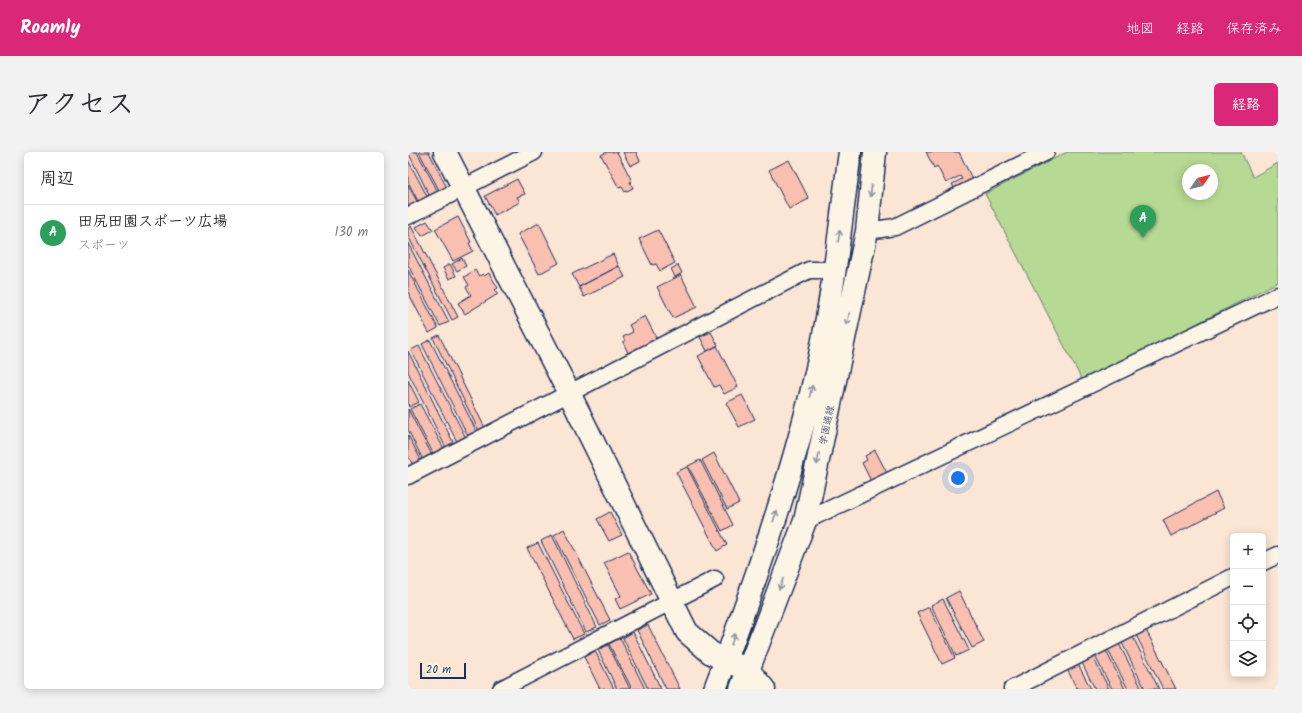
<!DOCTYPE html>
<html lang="ja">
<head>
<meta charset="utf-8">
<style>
  body { margin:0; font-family:Kalam,"Klee One",sans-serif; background:#f2f2f3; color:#2b2b33 }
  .controls { position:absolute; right:12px; bottom:12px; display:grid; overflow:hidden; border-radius:6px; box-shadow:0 2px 10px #0003 }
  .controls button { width:36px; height:36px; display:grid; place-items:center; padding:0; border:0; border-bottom:1px solid #e1e1e2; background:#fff; color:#2b2b33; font:20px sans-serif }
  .compass { position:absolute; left:774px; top:12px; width:36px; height:36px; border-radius:50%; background:#fff; box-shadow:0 2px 10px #0003; rotate:55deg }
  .scale { position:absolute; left:12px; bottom:10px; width:46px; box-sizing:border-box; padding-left:4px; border:2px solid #1b2f5e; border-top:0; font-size:11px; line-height:14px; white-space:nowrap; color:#1b2f5e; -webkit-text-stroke:3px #fcf5e5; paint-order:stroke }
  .you { position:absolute; left:550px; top:326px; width:14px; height:14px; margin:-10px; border:3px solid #fff; border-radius:50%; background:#1a73e8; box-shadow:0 0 0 6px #1a73e833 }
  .badge { display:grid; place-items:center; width:26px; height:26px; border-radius:50%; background:#db2777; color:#fff; font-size:13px; font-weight:700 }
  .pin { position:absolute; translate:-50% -33px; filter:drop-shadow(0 1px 2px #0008) }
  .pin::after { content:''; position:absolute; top:21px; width:14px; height:12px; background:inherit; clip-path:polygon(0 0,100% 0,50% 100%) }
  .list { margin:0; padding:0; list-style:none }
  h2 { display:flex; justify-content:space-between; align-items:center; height:52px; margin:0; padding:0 16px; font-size:17px }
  h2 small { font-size:13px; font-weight:400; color:#7c7c81 }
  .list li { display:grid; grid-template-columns:26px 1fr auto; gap:12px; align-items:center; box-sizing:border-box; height:56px; padding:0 16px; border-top:1px solid #e1e1e2 }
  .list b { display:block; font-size:15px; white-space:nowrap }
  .list p { margin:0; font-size:13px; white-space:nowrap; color:#7c7c81 }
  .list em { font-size:13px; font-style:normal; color:#7c7c81 }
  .icon { flex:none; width:22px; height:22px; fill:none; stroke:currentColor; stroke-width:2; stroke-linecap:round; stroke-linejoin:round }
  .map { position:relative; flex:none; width:870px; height:537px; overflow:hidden; border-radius:6px }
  header { display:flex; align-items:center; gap:24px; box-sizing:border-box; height:56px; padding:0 20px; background:#db2777; color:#fff }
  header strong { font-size:19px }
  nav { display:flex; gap:22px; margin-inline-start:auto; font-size:14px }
  .intro { display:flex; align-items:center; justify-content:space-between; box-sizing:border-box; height:96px; padding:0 24px }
  h1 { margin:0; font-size:28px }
  .button { padding:10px 18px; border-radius:6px; background:#db2777; color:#fff; font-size:14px; font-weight:700 }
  main { display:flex; gap:24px; padding:0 24px }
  aside { flex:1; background:#fff; border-radius:6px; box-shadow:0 2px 10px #0003 }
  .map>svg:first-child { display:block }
  .green { fill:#b6d993; stroke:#688478; fill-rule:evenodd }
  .building { fill:#f9bfb1; stroke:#1b2f5e }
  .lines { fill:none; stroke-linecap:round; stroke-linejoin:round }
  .street-casing { stroke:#1b2f5e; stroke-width:19 }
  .secondary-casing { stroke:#1b2f5e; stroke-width:25 }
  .street { stroke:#fcf5e5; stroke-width:16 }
  .secondary { stroke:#fcf5e5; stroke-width:22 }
  .oneway { stroke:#8c92a2 }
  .labels { text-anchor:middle; stroke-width:3; stroke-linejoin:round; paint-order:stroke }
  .street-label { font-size:10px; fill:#1b2f5e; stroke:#fcf5e5 }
</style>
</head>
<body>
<header>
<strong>Roamly</strong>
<nav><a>地図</a><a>経路</a><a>保存済み</a></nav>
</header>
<div class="intro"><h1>アクセス</h1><a class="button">経路</a></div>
<main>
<aside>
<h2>周辺<small></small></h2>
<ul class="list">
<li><span class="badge" style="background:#2e9e5b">A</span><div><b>田尻田園スポーツ広場</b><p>スポーツ</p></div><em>130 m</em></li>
</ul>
</aside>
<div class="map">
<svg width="870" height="537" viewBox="0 0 870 537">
  <rect width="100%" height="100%" fill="#fbe5d5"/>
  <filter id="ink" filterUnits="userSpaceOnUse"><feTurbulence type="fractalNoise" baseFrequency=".025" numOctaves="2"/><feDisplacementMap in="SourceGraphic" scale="8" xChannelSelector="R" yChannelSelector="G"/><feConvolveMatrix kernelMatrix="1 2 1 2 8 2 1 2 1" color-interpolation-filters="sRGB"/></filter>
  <g filter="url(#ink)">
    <path class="green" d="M659,0H833L845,25L870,11V130L675,230L577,42ZM780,18H804V42H780Z"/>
    <path class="building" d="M0,0H9L30,40L22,45Z
      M11,0H21L39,36L32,40Z
      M199,0H209L224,29L222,30L225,36L217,40L214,35L211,36L193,3Z
      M215,0H228L232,9L222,14Z
      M518,0H551L565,29L547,38L544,32L554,27L552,24L538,31L529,14L526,16Z
      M0,8L20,46L11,51L0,30Z
      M381,8L401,47L381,57L361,18Z
      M109,27L117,42L109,45L112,50L87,63L77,44Z
      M0,33L10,51L1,56L0,54Z
      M50,65L63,90L61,91L65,99L45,109L27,77Z
      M19,69L25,78L14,84L8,75Z
      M131,71L151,111L131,122L110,82Z
      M3,74L50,165L44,168L0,84V76Z
      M250,78L267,111L252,119L248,112L244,113L231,87Z
      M0,91L41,170L32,174L0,113Z
      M205,102L211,114L171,135L164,122Z
      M54,106L58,114L49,119L44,112Z
      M42,112L48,124L41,127L35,116Z
      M270,113L274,121L267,125L263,117Z
      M211,114L217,125L176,145L171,135Z
      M0,118L30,176L21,181L0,140Z
      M67,118L71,124L75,122L76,124L81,121L90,136L87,138L90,142L57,162L50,151L63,143L58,135L61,133L56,125Z
      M273,123L289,155L265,166L249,135Z
      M237,164L249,187L220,201L215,190L217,189L215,185L225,180L221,173Z
      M303,180L310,193L299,199L292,185Z
      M31,183L77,276L71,279L25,186Z
      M22,188L69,280L60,284L14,192Z
      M11,194L58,286L49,290L3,198Z
      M309,194L330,235L316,242L311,233L306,235L290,204Z
      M0,199L46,292L38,296L0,220Z
      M0,228L11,250L1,255L0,252Z
      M334,243L347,267L331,275L318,251Z
      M12,252L36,297L26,303L2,257Z
      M0,257L24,303L15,308L0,278Z
      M0,283L13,308L5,313L0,304Z
      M467,298L480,323L464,331L454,311L459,308L457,304Z
      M306,301L331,351L319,357L294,308Z
      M292,308L325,373L314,379L280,314Z
      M279,315L319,393L309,399L268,320Z
      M808,340L816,356L763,384L755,368Z
      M202,360L214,383L201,389L189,367Z
      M156,377L202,468L192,473L146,383Z
      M144,383L189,475L178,480L133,389Z
      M130,391L176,482L165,487L119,396Z
      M220,399L243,442L212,457L207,447L213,444L196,411Z
      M551,439L576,490L564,496L538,446Z
      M535,447L561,498L548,504L523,453Z
      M521,455L547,506L534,512L509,461Z
      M240,473L272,537H258L229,478Z
      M737,476L768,537H755L727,481Z
      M225,480L253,537H240L215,486Z
      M724,483L751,537H737L713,489Z
      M212,486L237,537H224L201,492Z
      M710,490L734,537H720L699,496Z
      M200,493L222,537H209L190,498Z
      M697,497L717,537H704L686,502Z
      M187,499L206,537H192L176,505Z
      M684,503L701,537H687L673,509Z
      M669,510L683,537H669L658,515Z"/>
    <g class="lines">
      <g class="street-casing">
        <path id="street" d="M0,64L126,0
          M459,79L487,75L638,0
          M0,324L401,118H426
          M397,369L870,143
          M855,410L870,403
          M93,537L307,427
          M604,537L825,425"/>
      </g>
      <g class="secondary-casing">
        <path id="secondary" d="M37,0L161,241L279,480L303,501L340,518L356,537
          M307,537C347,431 388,314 412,203C426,136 433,68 442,0
          M333,537L397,369L459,79L467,0"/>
      </g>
      <use href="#street" class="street"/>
      <use href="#secondary" class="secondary"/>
    </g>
    <defs><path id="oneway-shaft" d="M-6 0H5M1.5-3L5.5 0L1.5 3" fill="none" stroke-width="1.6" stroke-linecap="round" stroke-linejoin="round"/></defs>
    <g class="oneway">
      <use href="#oneway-shaft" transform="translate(463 39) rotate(96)"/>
      <use href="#oneway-shaft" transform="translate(431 84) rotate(-82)"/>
      <use href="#oneway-shaft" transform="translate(440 167) rotate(102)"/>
      <use href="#oneway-shaft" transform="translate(403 239) rotate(-76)"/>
      <use href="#oneway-shaft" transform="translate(410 307) rotate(102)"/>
      <use href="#oneway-shaft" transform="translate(367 364) rotate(-72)"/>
      <use href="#oneway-shaft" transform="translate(373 432) rotate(111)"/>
      <use href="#oneway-shaft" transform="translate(325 487) rotate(-71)"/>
    </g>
  </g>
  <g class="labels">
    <g class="street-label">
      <text transform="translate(418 273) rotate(-78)" y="4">学園通線</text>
    </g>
  </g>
</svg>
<div class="controls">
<button>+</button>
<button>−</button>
<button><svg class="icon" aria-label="locate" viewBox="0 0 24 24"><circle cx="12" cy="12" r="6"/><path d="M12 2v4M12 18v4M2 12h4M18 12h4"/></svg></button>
<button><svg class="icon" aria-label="layers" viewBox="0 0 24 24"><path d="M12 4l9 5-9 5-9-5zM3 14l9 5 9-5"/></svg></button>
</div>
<svg class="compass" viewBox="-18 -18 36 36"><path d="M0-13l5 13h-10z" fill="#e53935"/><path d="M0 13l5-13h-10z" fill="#7c7c81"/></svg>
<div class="scale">20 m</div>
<div class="you"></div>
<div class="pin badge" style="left:735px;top:86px;background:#2e9e5b">A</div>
</div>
</main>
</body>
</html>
